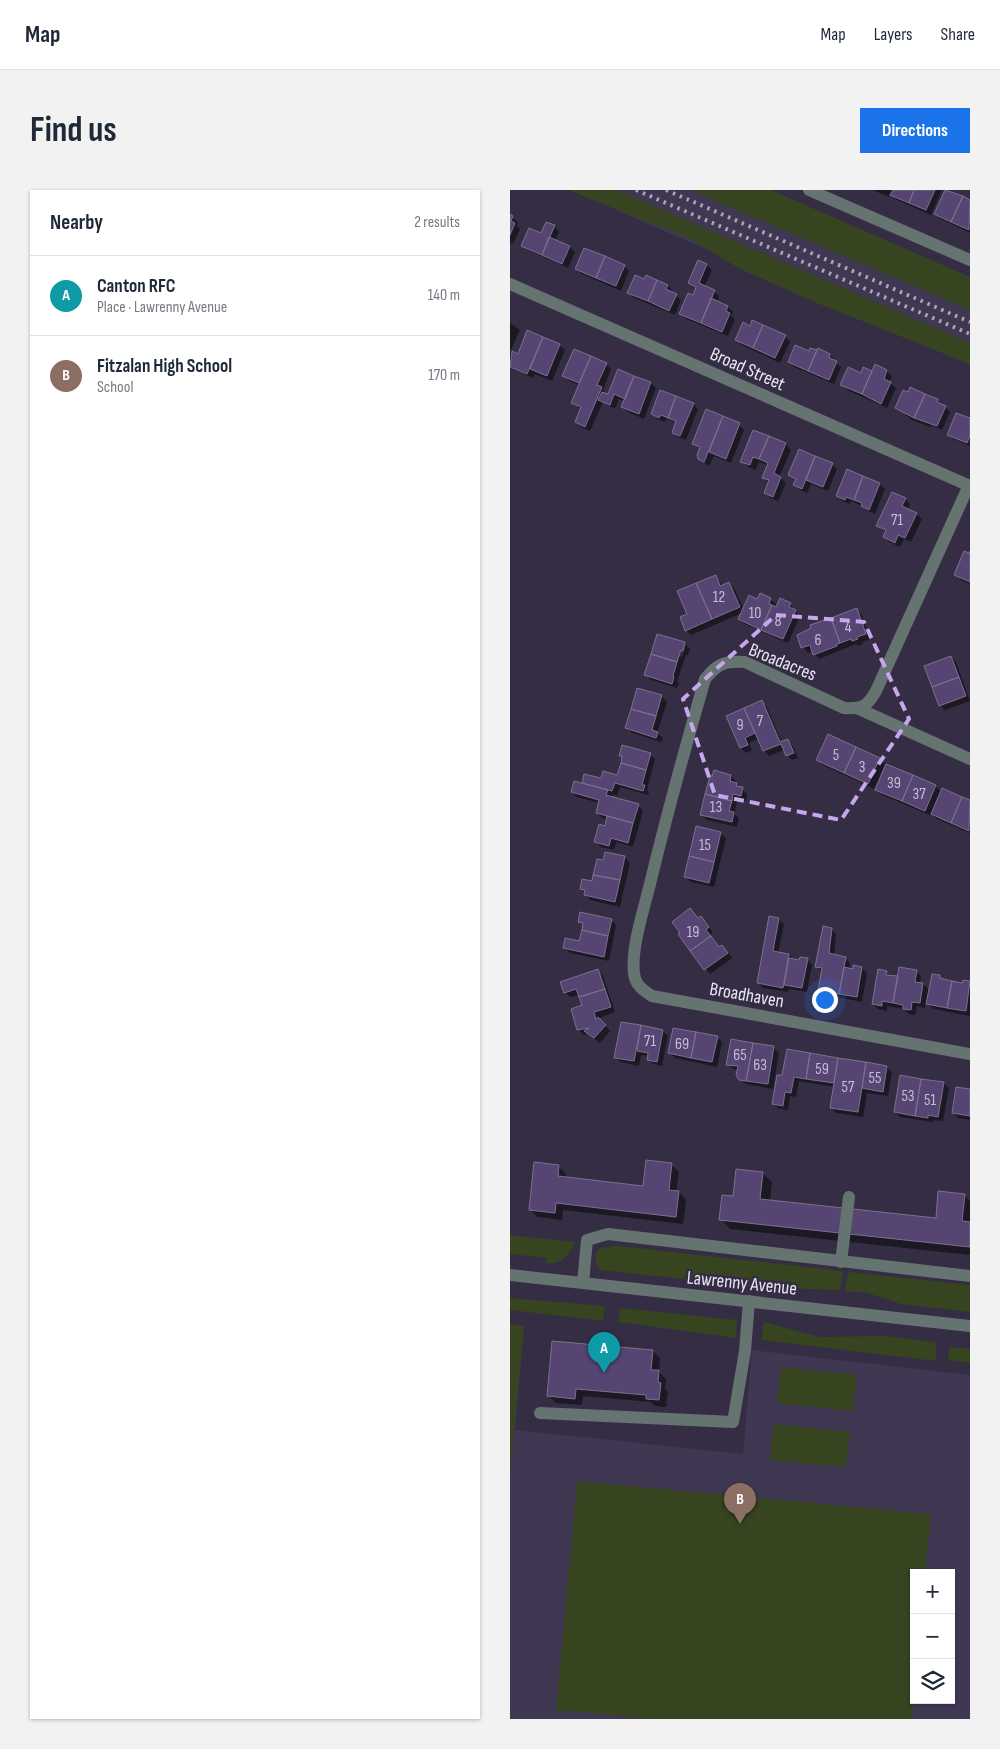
<!DOCTYPE html>
<html lang="en">
<head>
<meta charset="utf-8">
<style>
  body { margin:0; font-family:"Sofia Sans Condensed",sans-serif; background:#f2f2f3; color:#1f2937 }
  .controls { position:absolute; right:15px; bottom:15px; display:grid; overflow:hidden; border-radius:0px; box-shadow:0 1px 4px #0004 }
  .controls button { width:45px; height:45px; display:grid; place-items:center; padding:0; border:0; border-bottom:1px solid #e0e1e3; background:#fff; color:#1f2937; font:25px sans-serif }
  .you { position:absolute; left:314px; top:809px; width:18px; height:18px; margin:-12px; border:4px solid #fff; border-radius:50%; background:#1a73e8; box-shadow:0 0 0 8px #1a73e833 }
  .badge { display:grid; place-items:center; width:32px; height:32px; border-radius:50%; background:#1a73e8; color:#fff; font-size:16px; font-weight:700 }
  .pin { position:absolute; translate:-50% -41px; filter:drop-shadow(0 1px 2px #0008) }
  .pin::after { content:''; position:absolute; top:26px; width:18px; height:15px; background:inherit; clip-path:polygon(0 0,100% 0,50% 100%) }
  .list { margin:0; padding:0; list-style:none }
  h2 { display:flex; justify-content:space-between; align-items:center; height:65px; margin:0; padding:0 20px; font-size:21px }
  h2 small { font-size:16px; font-weight:400; color:#747a83 }
  .list li { display:grid; grid-template-columns:32px 1fr auto; gap:15px; align-items:center; box-sizing:border-box; height:80px; padding:0 20px; border-top:1px solid #e0e1e3 }
  .list b { display:block; font-size:19px; white-space:nowrap }
  .list p { margin:0; font-size:16px; white-space:nowrap; color:#747a83 }
  .list em { font-size:16px; font-style:normal; color:#747a83 }
  .icon { flex:none; width:28px; height:28px; fill:none; stroke:currentColor; stroke-width:2; stroke-linecap:round; stroke-linejoin:round }
  .map { position:relative; flex:none; width:460px; height:1529px; overflow:hidden; border-radius:0px }
  header { display:flex; align-items:center; gap:30px; box-sizing:border-box; height:70px; padding:0 25px; background:#fff; border-bottom:1px solid #e0e1e3 }
  header strong { font-size:24px }
  nav { display:flex; gap:28px; margin-inline-start:auto; font-size:18px }
  .intro { display:flex; align-items:center; justify-content:space-between; box-sizing:border-box; height:120px; padding:0 30px }
  h1 { margin:0; font-size:35px }
  .button { padding:12px 22px; border-radius:0px; background:#1a73e8; color:#fff; font-size:18px; font-weight:700 }
  main { display:flex; gap:30px; padding:0 30px }
  aside { flex:1; background:#fff; border-radius:0px; box-shadow:0 1px 4px #0004 }
  .map>svg:first-child { display:block }
  .built { fill:#403753; fill-rule:evenodd }
  .green { fill:#364420 }
  .shadow { fill:#0007; fill-rule:evenodd }
  .building { fill:#564573; stroke:#7a728d }
  .lines { fill:none; stroke-linecap:round; stroke-linejoin:round }
  .minor { stroke:#657470; stroke-width:12 }
  .rail { stroke:#aaa5b7; stroke-width:4; stroke-dasharray:2.5 5; stroke-linecap:butt }
  .marked { fill:none; stroke:#c7a6ef; stroke-width:4; stroke-dasharray:10 6; stroke-linejoin:round }
  .labels { text-anchor:middle; stroke-width:5; stroke-linejoin:round; paint-order:stroke }
  .number-label { font-size:16px; fill:#c4bdd4 }
  .street-label { font-size:19px; fill:#e9e5f4; stroke:#352d44 }
</style>
</head>
<body>
<header>
<strong>Map</strong>
<nav><a>Map</a><a>Layers</a><a>Share</a></nav>
</header>
<div class="intro"><h1>Find us</h1><a class="button">Directions</a></div>
<main>
<aside>
<h2>Nearby<small>2 results</small></h2>
<ul class="list">
<li><span class="badge" style="background:#0f9aa8">A</span><div><b>Canton RFC</b><p>Place · Lawrenny Avenue</p></div><em>140 m</em></li>
<li><span class="badge" style="background:#8d6e63">B</span><div><b>Fitzalan High School</b><p>School</p></div><em>170 m</em></li>
</ul>
</aside>
<div class="map">
<svg width="460" height="1529" viewBox="0 0 460 1529">
  <rect width="100%" height="100%" fill="#352d44"/>
  <path class="built" d="M61,0H235L460,103V175Z
    M14,1136L5,1240L233,1264L242,1160L460,1185V1529H0V1141ZM404,1383H441V1510H404Z"/>
  <path class="green" d="M58,0H107L460,153V174L307,113L230,79L179,48Z
    M180,0H261L460,87V120Z
    M0,1045L65,1052C58,1065 52,1076 36,1073V1068L0,1064Z
    M104,1056L119,1057L333,1081L330,1100L244,1097L91,1080L86,1075L85,1064L91,1058Z
    M338,1082L460,1095V1122L391,1114L357,1103L335,1101Z
    M0,1108L95,1116L93,1131L0,1120Z
    M110,1118L227,1130L226,1148L108,1132Z
    M254,1132L310,1147L372,1146L426,1152V1171L251,1150Z
    M0,1134L14,1136L0,1284Z
    M439,1157L460,1159V1173L438,1170Z
    M271,1177L347,1185L343,1221L267,1213Z
    M264,1234L340,1242L336,1277L260,1270Z
    M67,1291L421,1324L415,1383H404V1509L402,1529H142L46,1520Z"/>
  <path class="shadow" d="M363,0H432L421,25L387,10L380,3L379,7Z
    M437,0L460,11V43L431,29L426,24Z
    M0,26L8,32L6,35L10,39L3,54L0,53Z
    M44,36L49,42L45,51L60,57L65,62L58,78L18,60L13,55Z
    M197,75L202,80L194,97L204,101L209,106L207,112L218,117L223,122L221,126L225,129L218,146L176,129L171,123L184,106L186,99L179,93Z
    M114,76L119,81L111,101L72,84L66,79Z
    M137,87L158,96L163,101L162,103L171,110L165,125L124,108L119,102L135,91Z
    M0,133L10,140L0,162L8,166L18,142L49,155L55,160L42,191L25,184L23,188L0,178Z
    M275,146L280,152L270,173L232,155L226,150Z
    M301,159L320,165L325,170L324,172L331,177L324,194L284,177L279,172L300,162Z
    M65,161L96,174L101,179L93,200L98,206L109,180L141,193L146,198L134,229L118,222L113,217L115,211L109,209L105,219L93,212L80,241L71,237L66,232L71,219L62,213L69,195L59,191L54,186Z
    M366,176L377,181L382,186L379,192L386,198L377,218L337,200L332,195L351,184L363,183Z
    M427,210L440,222L432,240L421,235L420,237L402,230L387,218Z
    M183,214L188,219L176,250L168,247L163,242L167,233L156,229L155,232L147,229L142,224Z
    M196,221L229,234L234,240L221,273L204,266L199,276L189,268L190,259L184,253Z
    M460,230V256L443,249L438,244Z
    M244,242L276,254L281,260L269,287L276,293L268,311L261,308L255,303L259,293L254,287L259,276L249,272L245,280L237,276L232,271Z
    M290,261L322,274L327,279L318,301L301,294L297,303L290,300L285,295L287,291L279,285Z
    M338,280L370,294L375,299L365,324L358,321L352,316L341,311L340,314L332,311L327,305Z
    M395,309L400,314L398,319L407,324L412,329L401,352L394,349L390,357L379,352L374,347L376,342L368,336Z
    M460,364V394L451,390L446,384Z
    M205,386L213,396L219,393L224,398L234,420L248,410L260,409L266,414L264,417L267,418L280,414L290,426L278,453L235,434L229,429L232,423L181,445L176,440L178,424Z
    M347,420L352,425L360,449L352,452L353,454L348,456L346,454L309,469L303,461L298,463L293,457L303,439Z
    M148,445L175,454L180,459L178,465H176L172,477L167,491L169,493L167,498L141,490L136,485ZM173,455H176L172,467L170,466Z
    M441,467L446,472L460,511L435,520L430,515Z
    M152,506L157,512L147,543L153,548L151,552L122,543L117,538Z
    M252,512L257,517L272,553L278,550L283,556L288,568L282,570L277,565L274,560L259,566L254,560L249,548L239,553L242,560L236,563L231,558L217,527Z
    M319,546L370,569L375,574L364,599L313,575L308,570Z
    M140,564L145,569L137,600L139,602L138,605L110,597L107,606L103,604L102,608L128,615L133,621L123,657L106,652L104,660L91,657L85,652L96,637L98,629L92,628L87,623L90,613L67,607L62,602L73,594L75,585L92,590L108,586L113,568L111,565Z
    M221,586L226,591L225,593L237,604L236,611L228,609L224,624L229,628L227,637L197,630L191,624Z
    M425,596L432,602L433,599L460,611V643L427,629L421,623L420,625L372,605L367,600Z
    M210,643L216,648L204,697L181,692L175,687Z
    M115,667L120,673L110,717L80,710L72,698L83,693L94,672Z
    M189,729L196,733L203,743L200,745L209,758L217,761L222,768L200,784L170,745Z
    M269,729L274,734L268,763L279,765L285,771L297,769L302,775L297,802L279,799L278,802L253,798L248,792Z
    M101,730L106,735L99,771L60,763L55,757L70,752L74,736L69,732Z
    M321,739L326,744L324,766L335,768L340,773L339,779L344,780L352,778L357,783L352,812L323,806L322,812L314,811L309,806L313,783L307,777Z
    M88,781L93,786L105,822L89,828L100,841L90,853L79,844L74,845L69,840L73,816L69,805L60,807L55,802Z
    M406,781L411,786L410,794H413L420,801L429,787L433,790L453,794L454,791L460,792V826L423,819L416,812L415,818L407,816L405,825L399,824L394,819L377,816V821L368,819L363,814L376,782L381,787L389,788Z
    M112,833L153,841L158,846L152,876L143,874L138,869L139,866L131,865L129,876L111,872L105,867Z
    M207,847L212,852L207,877L165,868L160,863Z
    M264,858L269,863L263,899L236,894L230,889L229,880L223,879L218,874Z
    M278,861L377,877L382,882L378,906L357,903L353,927L326,923L321,917L325,897L289,891L286,907L280,906L278,920L269,919L264,914L273,887Z
    M434,893L439,898L433,931L423,930V932L390,927L385,922Z
    M460,900V930L448,928L443,922Z
    M161,974L169,982L166,1002H169L176,1010L173,1034L53,1020L52,1030L27,1027L20,1019L48,976L56,984L55,988L134,998Z
    M252,983L262,992L260,1011L427,1030L454,1005L460,1011V1065L220,1039L211,1029L224,1008Z
    M143,1161L150,1168L149,1182L156,1189L155,1199L158,1202L156,1217L145,1216L141,1212L73,1206L72,1215L46,1213L39,1206Z"/>
  <path class="building" d="M383,0H404L399,13L380,5Z
    M404,0H425L416,20L399,13Z
    M435,0L453,6L441,32L424,24Z
    M453,6L460,10L459,40L441,32Z
    M0,24L3,26L1,31L5,33L0,45Z
    M36,32L45,35L32,65L11,56L19,38L31,43Z
    M39,47L60,56L52,74L32,65Z
    M74,58L95,66L86,88L65,79Z
    M95,66L115,75L106,96L86,88Z
    M188,70L197,74L189,93L205,100L191,133L169,124L178,103L183,105L186,97L178,93Z
    M125,85L134,89L136,85L147,90L138,111L117,103Z
    M147,90L158,95L156,99L167,104L159,121L138,111Z
    M201,108L218,116L216,121L220,123L212,142L191,133Z
    M242,130L253,135L243,158L225,150L233,132L240,136Z
    M253,135L276,145L265,168L243,158Z
    M17,140L33,147L17,184L0,177L2,161L8,164Z
    M33,147L50,154L37,186L20,179Z
    M285,155L299,161L300,158L307,160L298,181L278,172Z
    M308,158L320,164L319,168L327,171L319,190L298,181Z
    M64,159L81,166L69,193L52,186Z
    M81,166L97,173L87,195L92,197L75,237L65,232L71,217L61,213Z
    M365,174L377,180L374,189L381,192L371,214L352,204Z
    M338,177L351,183L353,177L362,181L352,204L330,195Z
    M108,179L124,186L115,209L104,204L100,215L88,210L92,202L98,204Z
    M124,186L141,192L129,224L111,217Z
    M400,197L415,204L404,228L385,218L393,200L398,202Z
    M150,200L166,206L158,228L151,225L149,228L141,224Z
    M415,204L428,209L427,212L436,216L427,236L404,228Z
    M166,206L184,213L170,246L162,243L166,231L158,228Z
    M196,219L213,226L194,272L188,269L187,265L190,257L182,254Z
    M446,223L460,228V246L457,253L437,245Z
    M213,226L230,233L216,269L199,262Z
    M243,240L259,246L249,269L243,267L240,275L230,272Z
    M259,246L276,253L264,283L271,287L263,307L254,303L259,290L252,288L258,273L249,269Z
    M289,259L305,266L292,299L283,295L286,289L278,285Z
    M305,266L323,273L313,297L296,290Z
    M337,279L353,286L344,310L336,307L335,310L326,306Z
    M353,286L370,293L359,320L351,316L352,313L344,310Z
    M382,302L396,308L392,316L407,323L395,348L388,345L385,353L373,347L376,340L366,336Z
    M454,361L459,363L460,361V392L444,385Z
    M206,385L210,396L219,392L230,417L202,429L186,393Z
    M186,393L202,429L175,441L170,427L177,424L167,401Z
    M250,403L261,408L259,414L262,415L251,440L228,429L239,405L247,409Z
    M270,408L281,413L279,417L286,420L273,449L251,440L262,415L266,417Z
    M347,418L356,444L347,447L348,449L342,451L341,449L330,453L321,428Z
    M321,428L330,453L327,454V456L303,465L300,455L291,458L287,445L301,438L300,435Z
    M147,444L175,452L173,461L171,460L167,472L141,464Z
    M141,464L167,472L163,486L164,487L162,494L134,485Z
    M441,466L449,487L422,497L414,476Z
    M449,487L456,506L429,516L422,497Z
    M127,498L152,505L146,526L121,519Z
    M252,510L270,552L278,549L284,563L276,566L271,554L253,561L234,518Z
    M234,518L245,543L235,548L238,555L230,558L216,526Z
    M121,519L146,526L142,540L148,542L146,548L115,538Z
    M318,544L346,557L334,583L306,570Z
    M112,555L141,563L136,580L111,573L112,566H109Z
    M346,557L370,568L358,594L334,583Z
    M111,573L136,580L132,595H135L133,601L105,593L102,601L72,593L74,584L91,588L93,581L107,585Z
    M376,574L403,585L392,611L365,600Z
    M204,580L221,585L220,591L227,593L226,596L233,597L231,606L223,604L222,611L195,604L200,586H202Z
    M403,585L426,595L415,621L392,611Z
    M64,591L98,600L96,605L129,614L123,633L86,623L89,610L61,602Z
    M432,598L452,607L441,633L421,624Z
    M195,604L222,611L219,621L224,622L222,632L190,625Z
    M452,607L460,610L459,641L441,633Z
    M97,626L123,633L118,653L101,648L99,656L84,652L89,634L95,636Z
    M186,636L211,642L204,672L179,666Z
    M95,662L115,666L110,690L83,685L87,669L93,670Z
    M179,666L204,672L199,693L174,687Z
    M83,685L110,690L105,712L74,705L75,700L70,699L72,689L82,691Z
    M180,718L188,728L191,726L199,737L196,740L201,746L180,761L168,744L170,743L162,732Z
    M70,722L102,729L98,746L72,740L73,733L68,732Z
    M259,726L269,728L263,761L279,764L273,798L247,793Z
    M313,736L322,738L319,763L336,767L329,804L318,802L317,808L307,806L312,778L305,777Z
    M72,740L98,746L94,767L53,758L55,748L69,751Z
    M201,746L209,757L212,755L218,763L194,780L180,761Z
    M290,767L298,768L292,798L274,795L279,768L289,770Z
    M343,775L352,777L347,807L329,804L334,777L343,779Z
    M389,777L407,780L405,792L413,793L410,813L402,812L401,820L393,819V815L383,813Z
    M88,779L95,799L69,807L66,799L54,803L50,792Z
    M368,779L377,781L376,785L388,786L383,813L372,811V816L362,814Z
    M422,784L430,785V788L442,791L437,818L416,814Z
    M453,790L460,791L456,821L437,818L442,791L452,793Z
    M95,799L101,817L84,822L86,830L88,827L96,835L84,848L74,841L79,838L67,840L61,819L72,815L69,807Z
    M111,832L131,835L124,871L104,868Z
    M131,835L153,840L147,872L137,870L138,863L127,861Z
    M163,838L186,842L181,868L158,863Z
    M186,842L208,846L202,872L181,868Z
    M221,849L243,853L236,891L229,890L226,885L228,876L216,875Z
    M243,853L264,856L258,894L236,891Z
    M277,859L300,863L296,889L284,887L281,903L275,902L273,916L262,914L267,885H272Z
    M300,863L328,868L324,893L296,889Z
    M328,868L356,872L348,922L320,918Z
    M356,872L377,876L373,902L352,898Z
    M390,885L411,889L405,926L384,922Z
    M411,889L434,892L428,927L418,925V928L405,926Z
    M446,897L460,899V926L442,923Z
    M136,970L162,973L159,1000L169,1001L166,1027L46,1013L45,1023L19,1020L24,972L49,975L48,986L133,996Z
    M226,979L253,982L250,1009L426,1028L428,1001L455,1004L452,1031L460,1032V1057L209,1030L212,1005L223,1006Z
    M42,1151L143,1160L141,1180H149L148,1192L151,1193L149,1210L136,1209V1205L66,1199L65,1209L37,1206Z"/>
  <g class="lines">
    <path class="minor" d="M299,0L460,70
      M0,94L460,296
      M459,295L366,501C357,517 352,519 334,518L235,472C215,471 208,473 195,489C175,558 156,628 139,698C133,722 121,759 124,783C125,795 133,800 142,806L460,864
      M349,519L460,569
      M331,1072L339,1007
      M0,1085L460,1136
      M73,1093L77,1050L98,1044L460,1086
      M30,1223L223,1232L235,1161L239,1111"/>
    <path class="rail" d="M126,0L460,144
      M156,0L460,132"/>
  </g>
  <path class="marked" d="M266,425L354,432L399,529L331,630L205,605L173,509Z"/>
  <g class="labels">
    <g class="number-label">
      <text x="387" y="335">71</text>
      <text x="209" y="412">12</text>
      <text x="245" y="428">10</text>
      <text x="268" y="436">8</text>
      <text x="338" y="442">4</text>
      <text x="308" y="455">6</text>
      <text x="250" y="536">7</text>
      <text x="230" y="540">9</text>
      <text x="326" y="570">5</text>
      <text x="352" y="582">3</text>
      <text x="384" y="598">39</text>
      <text x="409" y="609">37</text>
      <text x="206" y="622">13</text>
      <text x="195" y="660">15</text>
      <text x="183" y="747">19</text>
      <text x="140" y="856">71</text>
      <text x="172" y="859">69</text>
      <text x="230" y="870">65</text>
      <text x="250" y="880">63</text>
      <text x="312" y="884">59</text>
      <text x="365" y="893">55</text>
      <text x="338" y="902">57</text>
      <text x="398" y="911">53</text>
      <text x="420" y="915">51</text>
    </g>
    <g class="street-label">
      <text transform="translate(238 178) rotate(24)" y="7">Broad Street</text>
      <text transform="translate(273 471) rotate(22)" y="7">Broadacres</text>
      <text transform="translate(237 804) rotate(10)" y="7">Broadhaven</text>
      <text transform="translate(232 1092) rotate(6)" y="7">Lawrenny Avenue</text>
    </g>
  </g>
</svg>
<div class="controls">
<button>+</button>
<button>−</button>
<button><svg class="icon" aria-label="layers" viewBox="0 0 24 24"><path d="M12 4l9 5-9 5-9-5zM3 14l9 5 9-5"/></svg></button>
</div>
<div class="you"></div>
<div class="pin badge" style="left:94px;top:1183px;background:#0f9aa8">A</div>
<div class="pin badge" style="left:230px;top:1334px;background:#8d6e63">B</div>
</div>
</main>
</body>
</html>
